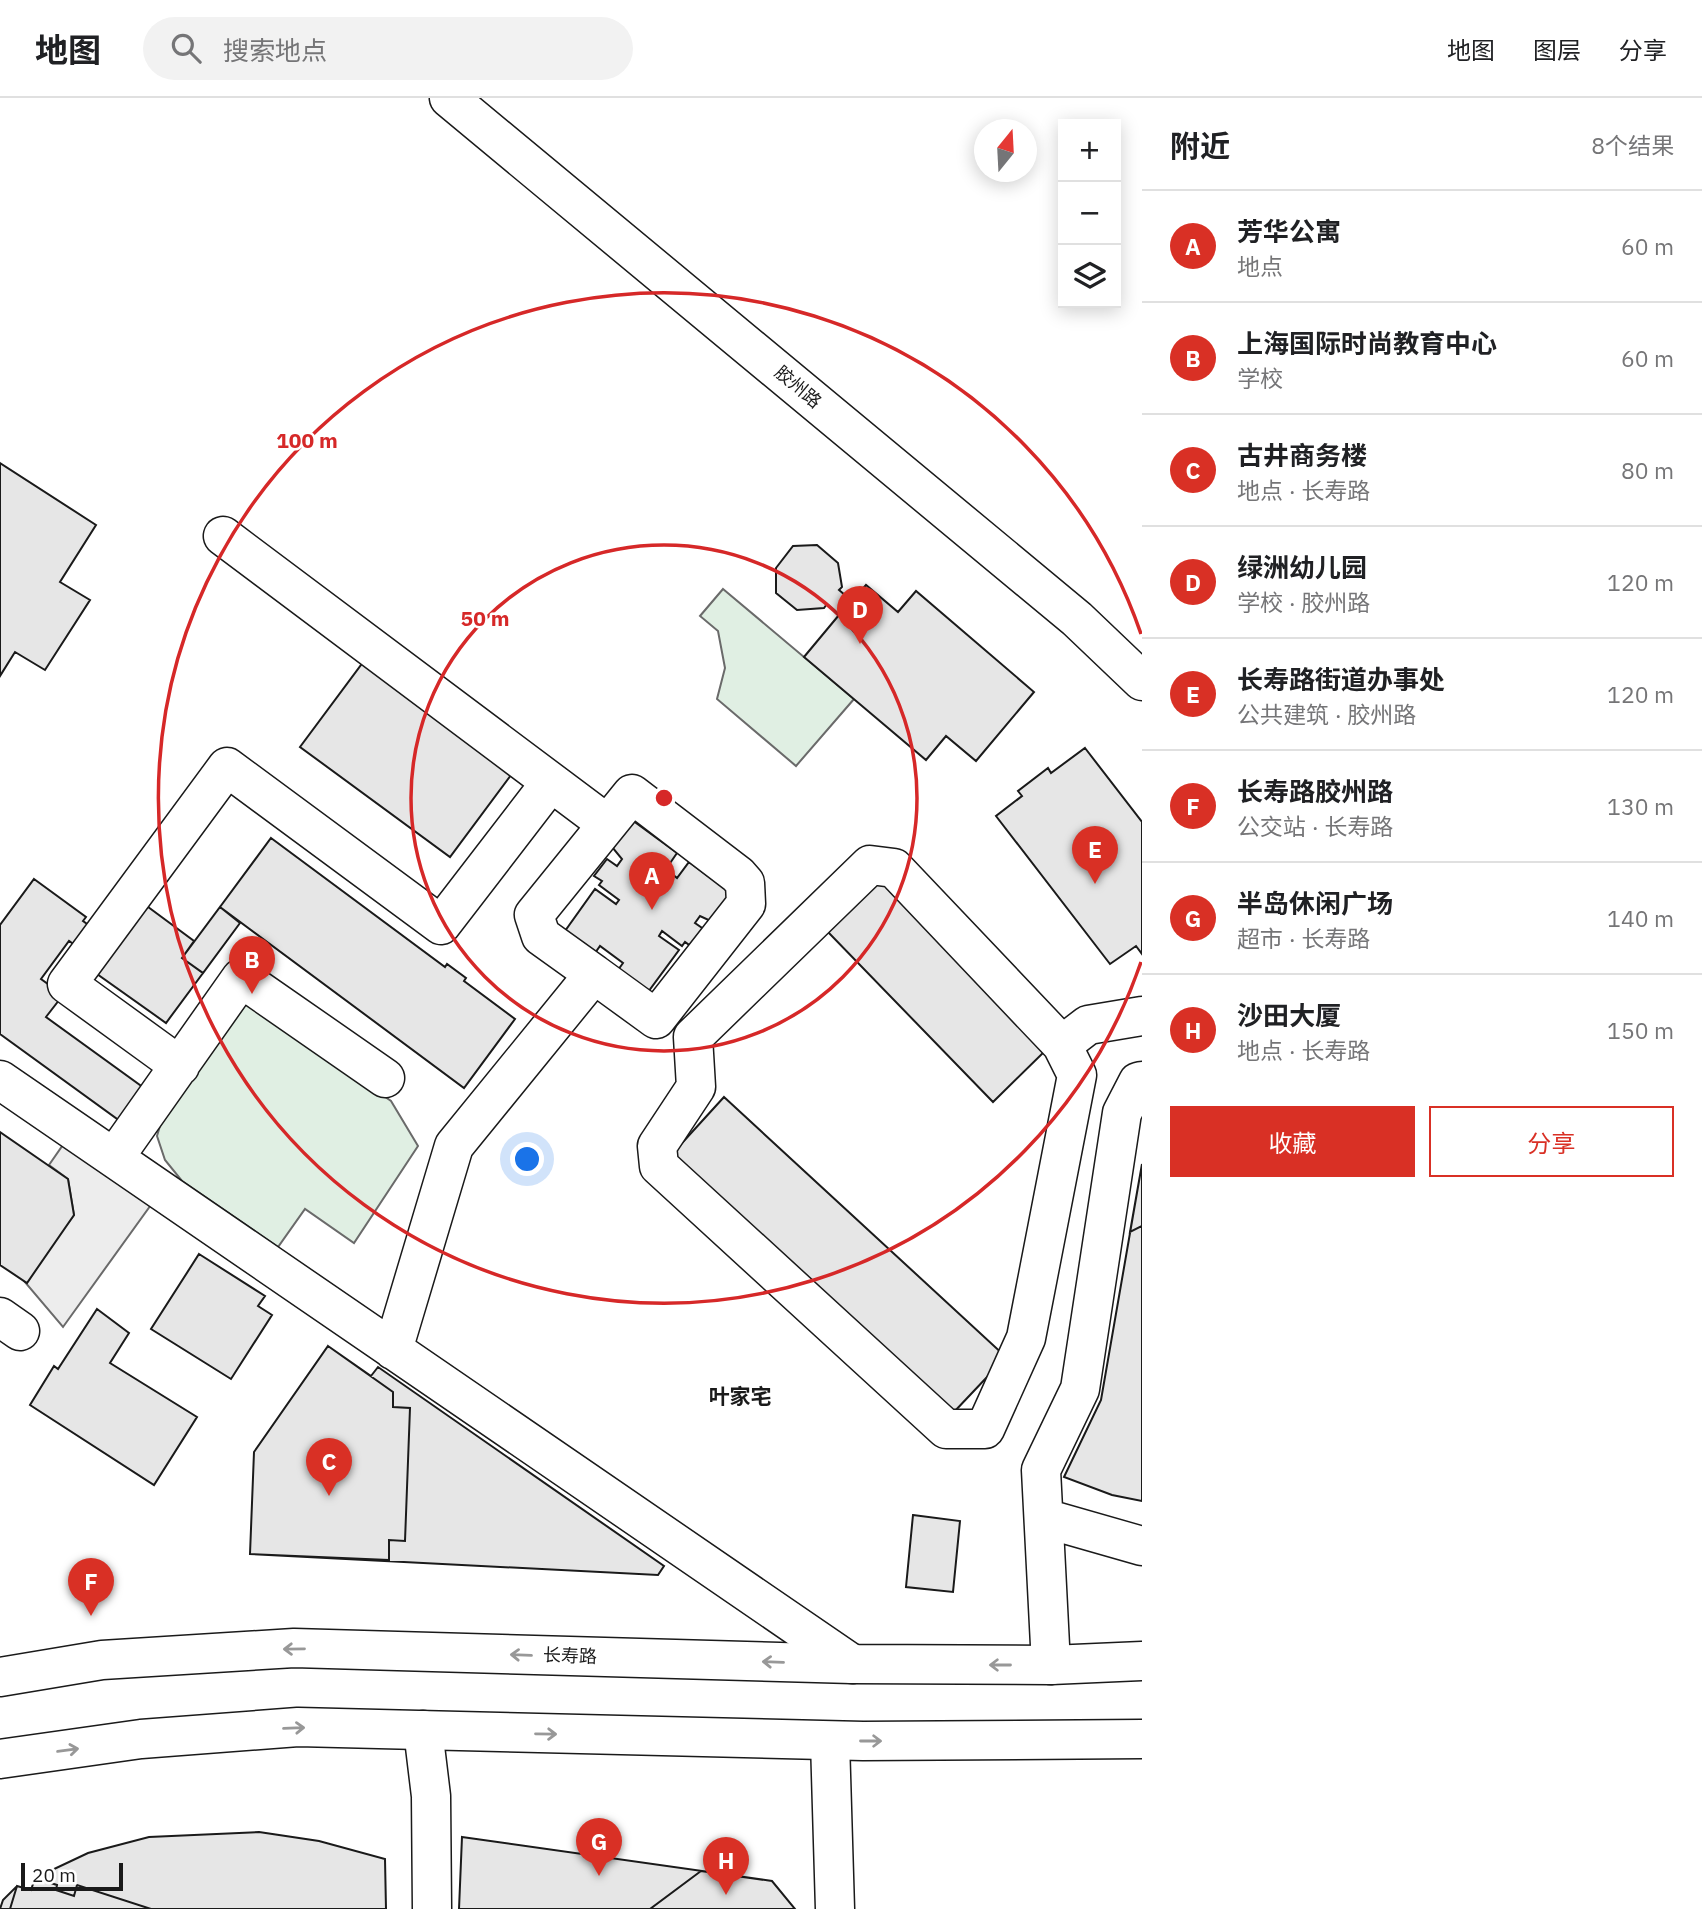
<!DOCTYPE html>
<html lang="zh">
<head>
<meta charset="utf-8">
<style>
  body { margin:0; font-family:"IBM Plex Sans","Noto Sans SC",sans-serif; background:#f2f2f2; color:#202124 }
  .controls { position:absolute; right:21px; top:21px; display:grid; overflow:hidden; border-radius:0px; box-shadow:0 4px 18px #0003 }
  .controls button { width:63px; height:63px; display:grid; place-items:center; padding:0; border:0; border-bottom:2px solid #e0e0e0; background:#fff; color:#202124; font:35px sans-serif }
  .compass { position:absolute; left:974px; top:21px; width:63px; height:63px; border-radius:50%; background:#fff; box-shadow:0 4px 18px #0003; rotate:18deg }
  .scale { position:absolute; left:21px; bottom:18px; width:102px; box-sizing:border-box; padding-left:7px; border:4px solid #1a1a1a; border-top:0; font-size:19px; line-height:24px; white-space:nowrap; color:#1a1a1a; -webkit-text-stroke:5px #fff; paint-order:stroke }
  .you { position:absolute; left:528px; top:1062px; width:24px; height:24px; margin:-18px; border:5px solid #fff; border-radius:50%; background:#1a73e8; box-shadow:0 0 0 10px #1a73e833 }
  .badge { display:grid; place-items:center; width:46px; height:46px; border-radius:50%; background:#d93025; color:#fff; font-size:23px; font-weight:700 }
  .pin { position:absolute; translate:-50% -58px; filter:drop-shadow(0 2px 4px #0008) }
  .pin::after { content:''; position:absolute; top:37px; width:24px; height:21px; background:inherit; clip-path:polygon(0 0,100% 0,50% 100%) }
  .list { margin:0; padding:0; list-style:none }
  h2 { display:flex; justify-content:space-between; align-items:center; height:91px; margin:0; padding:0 28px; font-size:30px }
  h2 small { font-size:23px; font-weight:400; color:#757577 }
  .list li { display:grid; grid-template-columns:46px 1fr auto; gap:21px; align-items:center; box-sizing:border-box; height:112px; padding:0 28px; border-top:2px solid #e0e0e0 }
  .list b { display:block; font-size:26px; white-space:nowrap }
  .list p { margin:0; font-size:23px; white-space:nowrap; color:#757577 }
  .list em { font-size:23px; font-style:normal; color:#757577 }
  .actions { display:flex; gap:14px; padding:21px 28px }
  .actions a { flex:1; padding:16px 0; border:2px solid #d93025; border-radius:0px; text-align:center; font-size:24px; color:#d93025 }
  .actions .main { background:#d93025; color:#fff }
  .icon { flex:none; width:38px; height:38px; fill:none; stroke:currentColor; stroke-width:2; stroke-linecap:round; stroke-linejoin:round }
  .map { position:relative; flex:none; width:1142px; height:1811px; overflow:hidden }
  header { display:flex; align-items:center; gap:42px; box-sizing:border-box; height:98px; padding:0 35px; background:#fff; border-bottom:2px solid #e0e0e0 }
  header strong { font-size:33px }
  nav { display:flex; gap:38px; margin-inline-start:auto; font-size:24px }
  .search { width:490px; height:63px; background:#f2f2f2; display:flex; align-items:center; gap:18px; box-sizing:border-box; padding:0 24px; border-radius:38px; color:#757577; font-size:26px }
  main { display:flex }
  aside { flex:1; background:#fff }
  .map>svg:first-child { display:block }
  .green { fill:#e0efe3; stroke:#6a6a6a; stroke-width:2 }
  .parking { fill:#ededed; stroke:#6a6a6a; stroke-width:2 }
  .building { fill:#e6e6e6; stroke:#1a1a1a; stroke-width:2 }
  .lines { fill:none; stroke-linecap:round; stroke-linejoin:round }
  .minor-casing { stroke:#1a1a1a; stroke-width:41 }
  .major-casing { stroke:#1a1a1a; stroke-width:41 }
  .minor { stroke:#fff; stroke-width:38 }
  .major { stroke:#fff; stroke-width:38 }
  .oneway { stroke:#989898 }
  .ring { fill:none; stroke:#d62828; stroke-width:3.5 }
  .labels { text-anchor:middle; stroke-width:5; stroke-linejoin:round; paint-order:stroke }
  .street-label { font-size:18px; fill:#1a1a1a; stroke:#fff }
  .quarter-label { font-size:21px; font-weight:bold; fill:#1a1a1a; stroke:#fff }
  .centre { fill:#d62828; stroke:#fff; stroke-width:3.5 }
  .ring-label { font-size:21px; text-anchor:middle; font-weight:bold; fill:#d62828; stroke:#fff; stroke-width:5; stroke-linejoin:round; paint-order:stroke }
</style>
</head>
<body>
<header>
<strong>地图</strong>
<div class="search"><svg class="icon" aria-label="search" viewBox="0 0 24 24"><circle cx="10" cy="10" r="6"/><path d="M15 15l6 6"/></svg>搜索地点</div>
<nav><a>地图</a><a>图层</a><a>分享</a></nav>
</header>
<main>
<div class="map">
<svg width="1142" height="1811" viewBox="0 0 1142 1811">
  <rect width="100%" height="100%" fill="#fff"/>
  <path class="green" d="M723,491L854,601L796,668L717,601L725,570L718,533L700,518Z
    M246,901L391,1003L418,1048L354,1145L305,1111L278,1149L182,1083L165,1062L157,1038L165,1011Z"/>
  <path class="parking" d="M65,1044L153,1104L63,1229L24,1183L74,1117L68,1081L49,1067Z"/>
  <path class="building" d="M0,365L96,427L60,484L90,502L45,572L15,554L0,578Z
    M817,447L838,465L842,489L839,492L852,503L866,487L898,514L916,493L1034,594L976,663L946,638L926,662L804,559L839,517L827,506L824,510L797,512L776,495V470L793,448Z
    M364,563L514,673L450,759L300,649Z
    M1085,650L1142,724V856L1136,848L1110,866L996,718L1022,698L1018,693L1048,670L1051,675Z
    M632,722L677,755L666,771L677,780L689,764L735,798L715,825L700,818L695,825L705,832L692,849L685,844L682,848L662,833L659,838L679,852L648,894L618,872L623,865L600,848L595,855L565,833L595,791L616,806L619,802L599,787L602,783L594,778L607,761L617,768L622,761L612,749Z
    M271,740L445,869L447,866L466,880L464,883L515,921L464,990L220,809Z
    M34,781L86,819L83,823L94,831L79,850L69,843L41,881L63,897L46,919L144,990L120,1023L0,936V827Z
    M880,781L1046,952L993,1004L827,833Z
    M140,803L194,843L182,860L203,875L166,925L90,871Z
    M220,809L240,825L203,875L182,860Z
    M724,999L1006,1259L953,1315L672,1056Z
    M0,1034L68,1081L74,1117L27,1185L0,1167Z
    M1142,1066V1128L1130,1134Z
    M1142,1066V1403L1112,1397L1064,1379L1101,1302Z
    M199,1156L265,1198L258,1208L272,1217L231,1281L151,1231Z
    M97,1211L129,1235L110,1265L197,1319L154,1387L30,1307L54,1268L58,1271Z
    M328,1248L393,1294V1309L410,1310L405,1443L389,1442V1462L250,1456L254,1354Z
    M328,1248L371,1278L378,1269L664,1468L658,1477L250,1456L254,1354Z
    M913,1417L960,1423L953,1494L906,1489Z
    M259,1734L319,1743L385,1761L386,1811H0L3,1802L17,1788L31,1792L35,1780L88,1755L149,1739Z
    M462,1739L772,1783L795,1811H459Z
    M701,1773L772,1783L795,1811H650Z
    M35,1780L57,1787L56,1792L74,1798L77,1787L151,1811H10L17,1788L31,1792Z"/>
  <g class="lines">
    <g class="minor-casing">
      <path id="minor" d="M449,0L1077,521L1142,583
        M223,438L607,726
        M870,767L894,770L1062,947L1077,977L1026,1240L985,1331H946L659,1068L657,1048L696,989L693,939Z
        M1062,947L1088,927L1142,918
        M180,968L67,886L227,669L441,827L551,684
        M0,982L852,1566
        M114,1060L241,880L385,980
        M0,1219L20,1233
        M393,1252L454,1048L594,876L656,921L746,806L745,785L738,777L632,696L534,817L541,838L594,876
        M1044,1420L1142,1448
        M1051,1567L1041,1372L1080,1291L1122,1015L1138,984L1142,983
        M423,1632L431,1698L432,1811
        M830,1643L835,1811"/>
    </g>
    <g class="major-casing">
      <path id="major" d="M0,1579L102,1562L294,1550L852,1566L1051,1567L1142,1563
        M0,1661L141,1641L298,1629L863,1643L1142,1641"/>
    </g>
    <use href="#minor" class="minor"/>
    <use href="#major" class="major"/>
  </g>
  <defs><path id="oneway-shaft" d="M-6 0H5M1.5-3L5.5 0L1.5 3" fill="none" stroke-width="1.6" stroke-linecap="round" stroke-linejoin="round" transform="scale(1.75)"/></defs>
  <g class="oneway">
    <use href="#oneway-shaft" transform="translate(294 1551) rotate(179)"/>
    <use href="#oneway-shaft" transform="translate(521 1557) rotate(-178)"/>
    <use href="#oneway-shaft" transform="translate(773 1564) rotate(-178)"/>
    <use href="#oneway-shaft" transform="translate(1000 1567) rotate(-180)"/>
    <use href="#oneway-shaft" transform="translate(294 1630) rotate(-2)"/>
    <use href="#oneway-shaft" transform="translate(546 1636) rotate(1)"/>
    <use href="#oneway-shaft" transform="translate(871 1643)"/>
    <use href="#oneway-shaft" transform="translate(68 1652) rotate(-8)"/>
  </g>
  <g class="ring">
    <circle cx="664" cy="700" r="253"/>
    <path d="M1141 864A505 505 0 1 1 1141 536"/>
  </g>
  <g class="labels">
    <g class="street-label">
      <text transform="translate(798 289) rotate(40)" y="6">胶州路</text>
      <text transform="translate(570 1558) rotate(2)" y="6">长寿路</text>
    </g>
    <g class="quarter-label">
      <text x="740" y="1306">叶家宅</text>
    </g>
  </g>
  <circle cx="664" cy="700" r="10" class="centre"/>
  <g class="ring-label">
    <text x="307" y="350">100 m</text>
    <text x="485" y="528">50 m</text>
  </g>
</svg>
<div class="controls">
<button>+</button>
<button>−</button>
<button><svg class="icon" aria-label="layers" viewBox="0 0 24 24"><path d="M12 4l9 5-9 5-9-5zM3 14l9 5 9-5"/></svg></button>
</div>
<svg class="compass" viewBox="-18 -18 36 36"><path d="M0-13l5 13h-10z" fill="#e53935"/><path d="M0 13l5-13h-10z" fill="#757577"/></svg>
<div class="scale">20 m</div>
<div class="you"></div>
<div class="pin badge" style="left:652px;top:812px">A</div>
<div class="pin badge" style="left:252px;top:896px">B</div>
<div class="pin badge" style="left:329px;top:1398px">C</div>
<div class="pin badge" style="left:860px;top:546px">D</div>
<div class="pin badge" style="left:1095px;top:786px">E</div>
<div class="pin badge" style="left:91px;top:1518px">F</div>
<div class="pin badge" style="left:599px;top:1778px">G</div>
<div class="pin badge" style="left:726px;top:1797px">H</div>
</div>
<aside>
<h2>附近<small>8个结果</small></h2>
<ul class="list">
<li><span class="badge">A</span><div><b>芳华公寓</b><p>地点</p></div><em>60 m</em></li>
<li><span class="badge">B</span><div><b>上海国际时尚教育中心</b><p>学校</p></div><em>60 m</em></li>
<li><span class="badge">C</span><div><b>古井商务楼</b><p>地点 · 长寿路</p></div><em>80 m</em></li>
<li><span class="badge">D</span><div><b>绿洲幼儿园</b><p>学校 · 胶州路</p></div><em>120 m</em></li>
<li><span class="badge">E</span><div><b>长寿路街道办事处</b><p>公共建筑 · 胶州路</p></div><em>120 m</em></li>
<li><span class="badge">F</span><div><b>长寿路胶州路</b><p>公交站 · 长寿路</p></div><em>130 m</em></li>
<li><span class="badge">G</span><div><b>半岛休闲广场</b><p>超市 · 长寿路</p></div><em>140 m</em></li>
<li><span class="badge">H</span><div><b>沙田大厦</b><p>地点 · 长寿路</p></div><em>150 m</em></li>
</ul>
<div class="actions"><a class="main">收藏</a><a>分享</a></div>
</aside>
</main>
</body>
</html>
